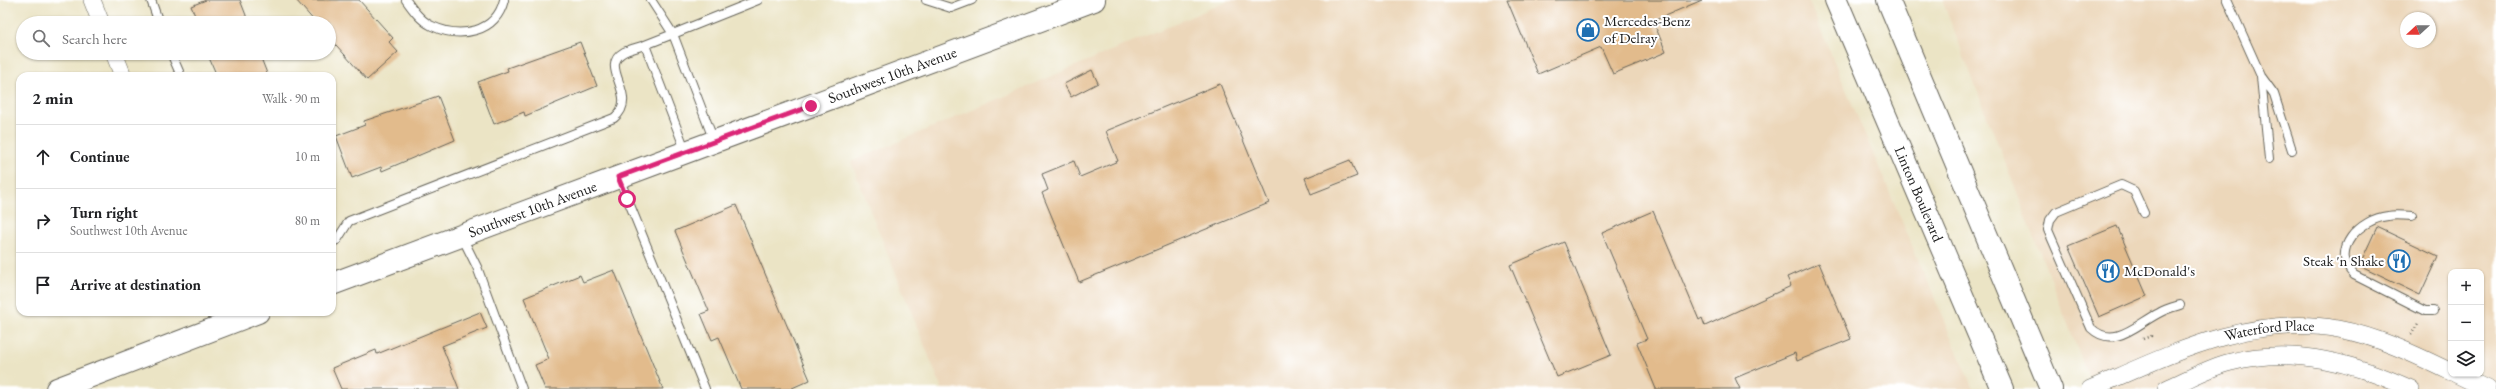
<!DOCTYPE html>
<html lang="en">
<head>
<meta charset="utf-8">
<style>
  body { margin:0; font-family:"EB Garamond",serif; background:#f6f6f6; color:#202124 }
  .controls { position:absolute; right:12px; bottom:12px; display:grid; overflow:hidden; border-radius:8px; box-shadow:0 1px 3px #0004 }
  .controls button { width:36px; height:36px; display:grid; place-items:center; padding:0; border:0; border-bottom:1px solid #e0e0e0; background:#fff; color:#202124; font:20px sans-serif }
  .compass { position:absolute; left:2400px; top:12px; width:36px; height:36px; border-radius:50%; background:#fff; box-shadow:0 1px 3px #0004; rotate:249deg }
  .stop { position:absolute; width:12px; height:12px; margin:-9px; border:3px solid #db2777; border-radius:50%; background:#fff }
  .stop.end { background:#db2777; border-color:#fff; box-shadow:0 1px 4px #0008 }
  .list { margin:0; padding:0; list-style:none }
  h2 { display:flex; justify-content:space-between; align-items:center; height:52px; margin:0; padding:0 16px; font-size:17px }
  h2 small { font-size:13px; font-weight:400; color:#757577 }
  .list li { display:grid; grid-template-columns:26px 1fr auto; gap:12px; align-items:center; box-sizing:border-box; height:64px; padding:0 16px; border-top:1px solid #e0e0e0 }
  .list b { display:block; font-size:15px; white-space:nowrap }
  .list p { margin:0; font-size:13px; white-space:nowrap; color:#757577 }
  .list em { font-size:13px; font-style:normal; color:#757577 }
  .icon { flex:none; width:22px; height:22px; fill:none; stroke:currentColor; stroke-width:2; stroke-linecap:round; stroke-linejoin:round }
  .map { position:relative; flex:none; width:2496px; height:389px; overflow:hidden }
  .search { position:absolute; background:#fff; box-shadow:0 1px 3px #0004; left:16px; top:16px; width:320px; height:44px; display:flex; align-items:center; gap:10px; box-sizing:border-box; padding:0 14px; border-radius:22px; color:#757577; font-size:15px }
  .panel { position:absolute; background:#fff; box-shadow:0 1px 3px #0004; left:16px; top:72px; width:320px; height:244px; border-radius:12px }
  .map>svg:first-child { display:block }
  .built { fill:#ecd7ba; fill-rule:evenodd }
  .building { fill:#e2bb8c }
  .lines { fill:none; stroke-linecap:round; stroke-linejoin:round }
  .lane-casing { stroke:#646257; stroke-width:10 }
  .street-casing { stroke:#646257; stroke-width:18 }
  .secondary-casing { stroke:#646257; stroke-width:24 }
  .path { stroke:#646257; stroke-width:2.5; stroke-dasharray:1 3; stroke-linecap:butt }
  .lane { stroke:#fff; stroke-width:8 }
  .street { stroke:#fff; stroke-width:17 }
  .secondary { stroke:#fff; stroke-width:22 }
  .route { stroke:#db2777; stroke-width:5 }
  .labels { text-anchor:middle; stroke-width:4; stroke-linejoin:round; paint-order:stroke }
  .poi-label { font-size:15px; fill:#1c1c1c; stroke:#fff; text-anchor:start }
  .street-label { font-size:15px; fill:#1c1c1c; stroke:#fff }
</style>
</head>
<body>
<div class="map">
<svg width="2496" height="389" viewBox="0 0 2496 389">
  <rect width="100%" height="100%" fill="#fff"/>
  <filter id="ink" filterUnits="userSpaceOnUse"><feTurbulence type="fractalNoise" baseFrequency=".025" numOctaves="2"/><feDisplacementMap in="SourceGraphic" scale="8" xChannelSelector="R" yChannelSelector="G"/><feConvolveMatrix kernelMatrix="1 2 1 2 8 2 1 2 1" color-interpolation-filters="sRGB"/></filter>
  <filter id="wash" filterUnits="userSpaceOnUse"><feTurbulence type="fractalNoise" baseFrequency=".012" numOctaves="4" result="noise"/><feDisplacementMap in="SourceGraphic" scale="16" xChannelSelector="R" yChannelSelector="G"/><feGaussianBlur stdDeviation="0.9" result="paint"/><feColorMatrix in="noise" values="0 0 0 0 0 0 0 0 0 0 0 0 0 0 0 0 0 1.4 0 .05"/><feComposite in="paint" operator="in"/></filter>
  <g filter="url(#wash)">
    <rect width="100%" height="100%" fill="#ebe4c5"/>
    <path class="built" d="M1230,0H1808L1973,389H942L851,162Z
      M1942,0H2496V389H2093ZM2406,18H2430V42H2406ZM2451,272H2481V374H2451Z"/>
    <g id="blocks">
      <path class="building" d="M206,0H240L249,23H198L191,6Z
        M296,0H359L393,38L389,42L398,52L367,80L329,37V23H316Z
        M1507,0H1702L1653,21L1666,52L1613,74L1601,47L1538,74Z
        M580,42L597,86L525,116L524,112L494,124L478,82L508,71L507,68Z
        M207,53H259L268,76H217Z
        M1092,70L1098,83L1071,97L1064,84Z
        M1220,84L1269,203L1079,282L1042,193L1048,190L1042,174L1074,161L1080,177L1118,161L1106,131Z
        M438,96L455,140L382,171L381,167L352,178L336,136L365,125L364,121Z
        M1350,160L1357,176L1311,194L1305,178Z
        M736,205L810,380L790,389H741L719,337L712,340L701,314L709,311L675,231Z
        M1653,211L1699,320L1702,318L1705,326L1791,286L1787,277L1819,263L1851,339L1797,361L1795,353L1735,378L1740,389H1656L1637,343L1647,339L1602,233Z
        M2117,226L2147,296L2099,317L2068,246Z
        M2377,227L2438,256L2420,295L2359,266Z
        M1564,242L1611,355L1557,377L1510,265Z
        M614,270L663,389H545L535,365L549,359L524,298L580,275L583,282Z
        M480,312L487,328L442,346L459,389H341L332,368L376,350L377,354Z"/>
    </g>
  </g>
  <g filter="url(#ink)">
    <use href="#blocks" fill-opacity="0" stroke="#646257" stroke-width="1"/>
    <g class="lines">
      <g class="lane-casing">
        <path id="lane" d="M151,0L159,23
          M406,0C413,10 421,21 432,26C460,39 496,33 504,0
          M651,0L673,34L758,0
          M926,0L951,8L972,0
          M2227,0L2261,76L2274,94L2292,150
          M171,53L181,76
          M2261,77L2269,159
          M686,152L645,45L673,34L714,141
          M619,178L705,389
          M2144,213L2134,191L2121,185L2056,212L2050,220L2048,230L2091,328C2114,350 2137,324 2159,313C2165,309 2173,307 2180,305
          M2412,216C2404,216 2396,214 2388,216C2360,219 2329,250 2354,275L2425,311H2433
          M462,237L477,267L522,389
          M332,242L337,240L349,221L614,118C641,96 597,67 624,52C631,49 638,47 645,45"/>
      </g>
      <g class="street-casing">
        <g id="street">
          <path d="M92,0L101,23"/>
          <path d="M114,53L123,76"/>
          <path d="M2456,374L2487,389"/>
          <path id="s1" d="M2090,389C2169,355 2250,313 2338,329C2377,336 2416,355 2451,372"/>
          <path d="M2166,389C2187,380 2209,367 2231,362C2293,346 2355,363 2411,389"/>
        </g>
      </g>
      <g class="secondary-casing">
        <g id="secondary">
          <path id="s2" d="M1836,0L2002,389"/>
          <path d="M1888,0L2051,389"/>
          <path id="s3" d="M332,284L1094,0"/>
          <path d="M57,389L258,312"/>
        </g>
      </g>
      <path class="path" d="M2411,335L2419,322
        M2143,339L2151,336L2150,334"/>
      <use href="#lane" class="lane"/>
      <use href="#street" class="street"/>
      <use href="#secondary" class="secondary"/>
    </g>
  </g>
  <g class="lines" filter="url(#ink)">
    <path class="route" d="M627,199L618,177L811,106"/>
  </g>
  <defs>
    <g id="shop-ring" transform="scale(1.15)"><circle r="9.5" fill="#fff" stroke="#1f6fb2" stroke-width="1.5"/><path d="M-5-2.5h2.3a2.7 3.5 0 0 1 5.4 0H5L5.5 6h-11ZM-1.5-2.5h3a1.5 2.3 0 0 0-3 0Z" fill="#1f6fb2"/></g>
    <g id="restaurant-ring" transform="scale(1.15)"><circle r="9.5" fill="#fff" stroke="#1f6fb2" stroke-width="1.5"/><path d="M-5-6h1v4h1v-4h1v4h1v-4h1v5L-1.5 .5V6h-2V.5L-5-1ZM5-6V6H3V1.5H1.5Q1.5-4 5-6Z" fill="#1f6fb2"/></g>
  </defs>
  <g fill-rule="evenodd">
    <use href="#shop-ring" x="1588" y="30"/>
    <use href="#restaurant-ring" x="2399" y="261"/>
    <use href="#restaurant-ring" x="2108" y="271"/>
  </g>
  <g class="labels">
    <g class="poi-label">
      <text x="1604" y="26">Mercedes-Benz<tspan x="1604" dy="17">of Delray</tspan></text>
      <text x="2384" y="266" text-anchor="end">Steak 'n Shake</text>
      <text x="2124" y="276">McDonald's</text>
    </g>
    <g class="street-label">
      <text dy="5" stroke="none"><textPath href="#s3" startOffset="598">Southwest 10th Avenue</textPath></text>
      <text dy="5" stroke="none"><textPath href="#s2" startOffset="211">Linton Boulevard</textPath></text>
      <text dy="5" stroke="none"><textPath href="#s3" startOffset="214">Southwest 10th Avenue</textPath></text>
      <text dy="5" stroke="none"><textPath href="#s1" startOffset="190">Waterford Place</textPath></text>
    </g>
  </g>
</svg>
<div class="controls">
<button>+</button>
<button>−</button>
<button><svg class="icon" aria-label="layers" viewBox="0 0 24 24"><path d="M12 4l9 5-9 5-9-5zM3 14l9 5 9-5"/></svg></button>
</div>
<svg class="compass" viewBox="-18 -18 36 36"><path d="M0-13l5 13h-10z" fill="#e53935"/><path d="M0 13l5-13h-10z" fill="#757577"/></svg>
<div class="stop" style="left:627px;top:199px"></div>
<div class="stop end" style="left:811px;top:106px"></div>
<div class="search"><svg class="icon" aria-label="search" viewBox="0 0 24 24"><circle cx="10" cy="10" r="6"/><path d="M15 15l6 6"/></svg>Search here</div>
<section class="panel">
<h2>2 min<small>Walk · 90 m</small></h2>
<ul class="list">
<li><svg class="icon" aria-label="ahead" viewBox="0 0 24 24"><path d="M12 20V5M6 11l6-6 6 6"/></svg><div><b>Continue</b></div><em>10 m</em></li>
<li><svg class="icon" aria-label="right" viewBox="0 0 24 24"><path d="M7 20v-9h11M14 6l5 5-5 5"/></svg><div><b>Turn right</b><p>Southwest 10th Avenue</p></div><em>80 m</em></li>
<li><svg class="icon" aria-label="arrive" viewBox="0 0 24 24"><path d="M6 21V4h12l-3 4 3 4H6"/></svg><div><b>Arrive at destination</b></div></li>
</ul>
</section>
</div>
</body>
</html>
